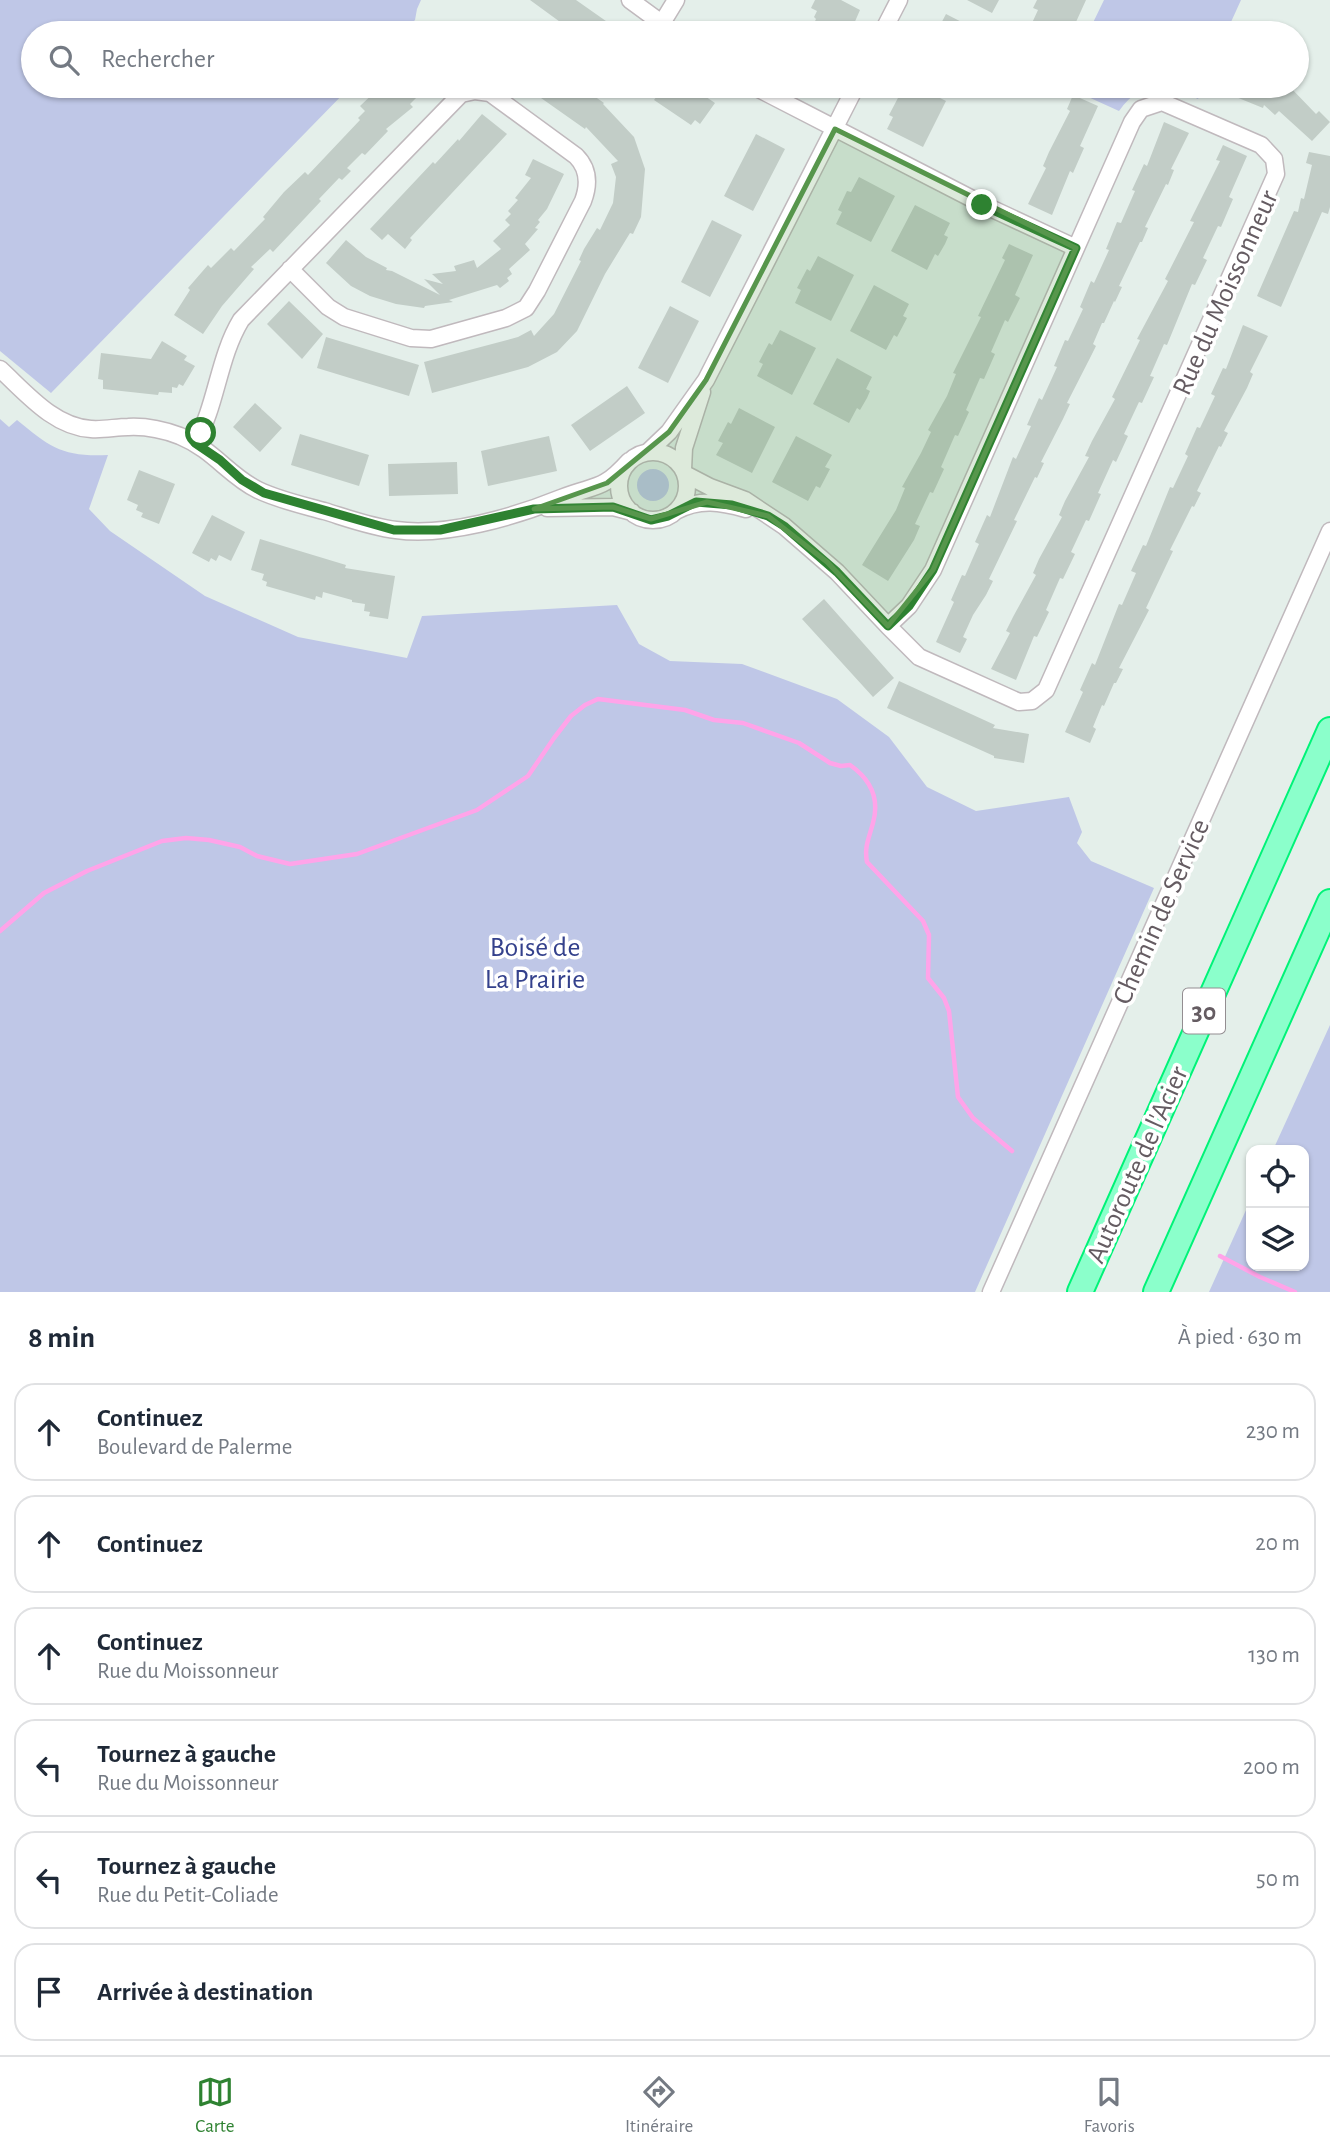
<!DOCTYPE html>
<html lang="fr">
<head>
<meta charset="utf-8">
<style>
  body { margin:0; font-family:"Alegreya Sans",sans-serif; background:#f2f2f3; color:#1f2937 }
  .controls { position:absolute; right:21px; bottom:21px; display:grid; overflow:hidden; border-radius:14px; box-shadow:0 2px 5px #0004 }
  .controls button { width:63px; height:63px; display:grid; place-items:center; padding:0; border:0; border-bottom:2px solid #e0e1e3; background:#fff; color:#1f2937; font:35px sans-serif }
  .stop { position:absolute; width:21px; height:21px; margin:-16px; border:5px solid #2e8231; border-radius:50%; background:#fff }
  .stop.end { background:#2e8231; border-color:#fff; box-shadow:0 2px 7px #0008 }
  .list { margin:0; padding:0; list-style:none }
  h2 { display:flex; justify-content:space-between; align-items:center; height:91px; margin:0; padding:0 28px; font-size:30px }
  h2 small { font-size:23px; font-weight:400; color:#747a83 }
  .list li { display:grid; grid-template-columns:46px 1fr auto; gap:21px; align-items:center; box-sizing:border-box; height:98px; margin:0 14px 14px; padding:0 14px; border:2px solid #e0e1e3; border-radius:21px }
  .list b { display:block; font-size:26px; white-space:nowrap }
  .list p { margin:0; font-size:23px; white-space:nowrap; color:#747a83 }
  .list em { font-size:23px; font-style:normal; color:#747a83 }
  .icon { flex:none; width:38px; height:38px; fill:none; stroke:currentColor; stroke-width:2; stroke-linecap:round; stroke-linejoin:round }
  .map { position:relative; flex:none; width:1330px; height:1292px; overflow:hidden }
  .search { position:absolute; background:#fff; box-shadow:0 2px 5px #0004; left:21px; right:21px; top:21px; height:77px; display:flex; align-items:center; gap:18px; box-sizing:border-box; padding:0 24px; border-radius:38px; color:#747a83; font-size:26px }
  .sheet { height:763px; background:#fff }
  nav { display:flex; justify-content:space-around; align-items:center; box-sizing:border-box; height:98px; border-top:2px solid #e0e1e3; background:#fff; font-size:19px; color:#747a83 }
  nav a { display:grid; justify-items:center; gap:4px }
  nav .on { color:#2e8231 }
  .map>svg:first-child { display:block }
  .green { fill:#bfc7e7 }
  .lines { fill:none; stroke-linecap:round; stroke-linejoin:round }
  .stream { stroke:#ffa4e9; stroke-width:4.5 }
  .building { fill:#c2cdc7 }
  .minor-casing { stroke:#c0b9bd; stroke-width:19 }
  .highway-casing { stroke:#00f378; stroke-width:28 }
  .minor { stroke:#fff; stroke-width:16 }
  .highway { stroke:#8bffcb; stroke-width:24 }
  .route { stroke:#2e8231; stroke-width:9 }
  .marked { fill:#57964c; fill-opacity:0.2; stroke:#57964c; stroke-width:5; stroke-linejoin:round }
  .labels { text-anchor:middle; stroke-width:7; stroke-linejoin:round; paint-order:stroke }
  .shield { fill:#fff; stroke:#938d91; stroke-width:2 }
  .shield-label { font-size:26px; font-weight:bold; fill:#655c62 }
  .street-label { font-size:28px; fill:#655c62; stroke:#fff }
  .park-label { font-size:28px; fill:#34418c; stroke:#fff }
</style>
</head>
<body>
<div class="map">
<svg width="1330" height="1292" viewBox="0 0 1330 1292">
  <rect width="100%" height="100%" fill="#e4efea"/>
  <path class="green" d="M0,0H421L417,9L415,20L402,33H33V86H351L51,393L0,351Z
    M1104,0H1241L1226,33H1088Z
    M1064,86H1204L1198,99C1166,84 1142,78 1119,111Z
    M0,419L9,427L17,420C51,448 63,457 108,455L89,509L110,531L205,596L298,637L407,658L422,616L617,605L639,644L670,661L742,664L837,699L889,737L927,787L976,811L1069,797L1082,832L1077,843L1091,861L1154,888L975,1292H0Z
    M637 485a16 16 0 1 1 32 0a16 16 0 1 1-32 0Z
    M1330,1025V1292H1209L1251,1199V1266H1304V1150H1273Z"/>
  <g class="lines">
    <path class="stream" d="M0,931L44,893L87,871L162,841L186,838L209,840L240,847L257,856L290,864L357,854L477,810L528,776L554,738L571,716L585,705L598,699L685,710L714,720L743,723L799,743L830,763L841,766L850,765C870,779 880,798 873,823C869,838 864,847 867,862L923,921L929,935L928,978L944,998L949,1011L958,1097L973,1118L1012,1151
      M1220,1256L1260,1277L1295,1292"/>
  </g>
  <path class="building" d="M530,0H576L623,33H594L587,28L584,33H562L567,27Z
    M815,0H841L860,10L850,33H817L811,30L816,19L814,17L817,11L811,8Z
    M967,0H999L992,13Z
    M1037,0H1086L1071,33H1055L1032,23L1038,10L1033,8Z
    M946,14L983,33H936Z
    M381,86H429L415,95L417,97L410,104L413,107L386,129L388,131L365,155L362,153L347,168L351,171L342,180L339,178L319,199L321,201L273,252L270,249L251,267L254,269L222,306L203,334L174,315L190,290L188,288L208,265L211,268L231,248L234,251L265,219L263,217L284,192L305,172L308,175L360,120L358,118L365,111L360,106Z
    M524,86H580L604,103L603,104L634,137L645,169L641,217L633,234L630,233L605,274L577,331L557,352L528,367L432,393L424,362L518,337L531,330L534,336L554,314L581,261L579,260L584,249L597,228L600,230L613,203L616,177L611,164L618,161L586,127L585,129Z
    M650,86H690L715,103L700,124L695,120L691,125L654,100L659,93Z
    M908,86H916L946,101L923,147L887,129L893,117L889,115L899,96L902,97Z
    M1209,86H1289L1316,114L1319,111L1330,122L1312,141L1279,111L1275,115L1264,105L1263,108Z
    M1073,95L1098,106L1080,146L1084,148L1073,173L1070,171L1052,215L1028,204L1046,168L1043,166L1049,152L1070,111L1067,109Z
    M482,114L507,134L410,238L412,240L405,249L388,234L382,240L370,229L433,162L435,164L458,139L459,141Z
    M1164,122L1189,133L1171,169L1174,170L1168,185L1166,184L1145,227L1148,228L1142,242H1140L1119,286L1122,287L1115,302L1114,301L1104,323H1102L1093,344L1096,346L1089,360L1067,403L1070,404L1063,419L1041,462L1044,463L1037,478L1035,477L1014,520L1017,521L989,579L993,581L986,595L973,615L963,637L967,639L960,653L936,642L954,602L951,600L962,575L965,576L979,544L975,542L987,515L990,517L1013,457L1016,459L1031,426L1027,425L1039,398L1042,400L1057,367L1054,366L1065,340L1068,341L1083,309L1080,307L1091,281L1094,283L1109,250L1106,249L1117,222L1121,223L1135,191L1132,190L1144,164L1147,166Z
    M756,134L785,149L753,211L724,196Z
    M1223,145L1247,156L1229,197L1233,199L1221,227L1218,226L1203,258L1207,260L1195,285L1192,284L1167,345L1164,344L1150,376L1154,377L1142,403L1139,402L1124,434L1128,436L1116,462L1113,460L1098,493L1101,494L1089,521L1086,520L1071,552L1075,554L1063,579L1060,578L1046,610L1049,612L1037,637L1034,636L1016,680L991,669L1010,633L1006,631L1013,617L1036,575L1033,573L1039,559L1062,517L1059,515L1065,501L1089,457L1085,456L1092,441L1115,399L1112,397L1140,340L1137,339L1168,281L1165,279L1194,222L1190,221L1220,161L1216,160Z
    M1309,152L1330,156V207L1328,214L1322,212L1281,307L1257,296L1294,211L1298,212L1301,198L1304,199L1312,165L1306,163Z
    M533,159L564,174L547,209L538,220L540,222L535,228L538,229L525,244L530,250L509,269L512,274L507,278L509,281L500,288L497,285L449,300L453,302L425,306L424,308L396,304L370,296L351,286L326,263L346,240L366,257L387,268L386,270L392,271L440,295L424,279L443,284L432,274L456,271L454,266L474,260L477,268L501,249L493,241L510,225L505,220L511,214L508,211L518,200L515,198L531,178L525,175Z
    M859,177L895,196L871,242L836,224L842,212L838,210L847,191L851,192Z
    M915,205L950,223L944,235L948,237L945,244L938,256L935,254L927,270L891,251Z
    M712,220L742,235L710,297L681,282Z
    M1009,244L1033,255L1015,295L1020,298L1008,322L1005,320L991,352L995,354L984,379L980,378L966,410L969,412L958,436L955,435L941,467L944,469L933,493L930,492L915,524L920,526L914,540L888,581L862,565L896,510L905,488L902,487L921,453L931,432L928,430L947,396L956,374L953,373L981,317L978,316L1005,260L1002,258Z
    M818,256L854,275L831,321L795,303L801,290L797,288L807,269L810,271Z
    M874,285L909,304L903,316L907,318L897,337L894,335L886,350L850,331Z
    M289,301L323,334L302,359L267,324Z
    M670,306L699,321L668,383L638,368Z
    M1243,325L1268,336L1250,372L1253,374L1247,388L1224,431L1228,433L1221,447L1219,446L1197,491L1201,493L1194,507L1192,506L1170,550L1173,551L1146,608L1149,610L1119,668L1123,669L1116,683H1114L1104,706L1102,705L1093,727L1096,729L1090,743L1065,732L1083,692L1080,690L1092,663L1095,665L1119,604L1122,605L1136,573L1131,571L1143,545L1146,546L1170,487L1173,488L1188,456L1185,454L1197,427L1200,428L1215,396L1211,394L1223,368L1226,369Z
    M780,330L816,348L792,395L757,376L763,364L759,362L769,343L772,345Z
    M326,337L419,365L409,396L317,368Z
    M162,341L187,356L184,360L195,366L183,386L179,384L177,388L172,387V393L159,392L158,395L103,389V380L98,379L101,353L151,359Z
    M837,358L872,377L866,389L870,391L867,398L860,410L857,408L849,423L813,404Z
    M627,386L645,413L590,451L571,425Z
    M255,403L282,428L260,452L233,427Z
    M739,408L775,427L752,473L716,455L723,443L718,441L728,422L731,424Z
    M300,434L369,455L359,486L291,465Z
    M549,436L557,471L488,486L481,451Z
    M796,436L832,455L825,467L830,469L820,488L816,486L808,501L772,482Z
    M457,462L458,494L389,496L388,464Z
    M139,470L175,484L159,524L141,517L143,513L136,510L138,505L127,500Z
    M212,515L245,532L231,561L219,555L216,561L211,558L209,562L192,553Z
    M260,539L346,565L345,568L395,576L388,619L369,616L370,612L364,611L365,604L352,602V600L323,592L322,598L316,596L315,600L266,586L267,582L262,580L264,574L251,570Z
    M824,599L894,678L873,697L802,619Z
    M899,681L995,725L993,728L1029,734L1024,763L994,758V756L887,708Z"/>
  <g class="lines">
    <g class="minor-casing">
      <path id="minor" d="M630,0L675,33
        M662,23L676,0
        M882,33L899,0
        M753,86L986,206L1076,248
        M1162,102L1261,145L1274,159L1276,174L1046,690L1032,701L1019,702L919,657L888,626L909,606L933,570L1132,122L1141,109Z
        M0,369C26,393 54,427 91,429C104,430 116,427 128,427C146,426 164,430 180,436C214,450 229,476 258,490C279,500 302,505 324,511C347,518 371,527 396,530C446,537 514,517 561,498C596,484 601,492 629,461
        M195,443C217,405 218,358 241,320L461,94L475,91L490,93L576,156C589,169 589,185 583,201L537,291L526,308L506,318L431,339L411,338L344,317L328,307L290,269
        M648,452L669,432L706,380L856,86
        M619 486a34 34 0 1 1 68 0a34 34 0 1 1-68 0Z
        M683,470L684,448L702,392
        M685,474L710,487L745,500L784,526L837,572L888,626
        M547,508L613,507L632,512
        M676,511C700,498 721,502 746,509
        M991,1292L1330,531"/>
    </g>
    <g class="highway-casing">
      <path id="highway" d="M1080,1292L1330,730
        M1156,1292L1330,902"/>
    </g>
    <use href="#minor" class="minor"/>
    <use href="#highway" class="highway"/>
  </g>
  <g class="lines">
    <path class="route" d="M201,433L195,443L220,460L242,480L264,493L394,530H440L534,509L613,507L651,520L668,516L696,502L732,505L768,516L784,526L837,572L888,626L909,606L933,570L1076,248L982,205"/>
  </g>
  <path class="marked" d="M835,129L1076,248L933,570L888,626L827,562L768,516L707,502L651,519L613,507L534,509L607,483L669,432L706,380Z"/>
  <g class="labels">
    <rect class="shield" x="1183" y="988.5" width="42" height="45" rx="5"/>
    <g class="shield-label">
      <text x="1204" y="1020">30</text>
    </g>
    <g class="street-label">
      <text transform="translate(1224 292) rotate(-66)" y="10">Rue du Moissonneur</text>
      <text transform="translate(1160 911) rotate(-66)" y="10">Chemin de Service</text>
      <text transform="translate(1136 1164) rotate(-66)" y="10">Autoroute de l'Acier</text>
    </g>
    <g class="park-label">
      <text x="535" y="956">Boisé de<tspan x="535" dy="32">La Prairie</tspan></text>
    </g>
  </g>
</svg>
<div class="controls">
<button><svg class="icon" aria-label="locate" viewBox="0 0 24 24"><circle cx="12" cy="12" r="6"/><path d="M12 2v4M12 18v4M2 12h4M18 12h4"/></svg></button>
<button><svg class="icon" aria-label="layers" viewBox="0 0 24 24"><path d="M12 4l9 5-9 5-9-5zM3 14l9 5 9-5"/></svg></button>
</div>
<div class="stop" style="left:201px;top:433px"></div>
<div class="stop end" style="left:982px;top:205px"></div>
<div class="search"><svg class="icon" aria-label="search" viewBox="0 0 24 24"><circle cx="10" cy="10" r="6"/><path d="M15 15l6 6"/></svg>Rechercher</div>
</div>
<section class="sheet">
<h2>8 min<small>À pied · 630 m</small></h2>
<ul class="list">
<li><svg class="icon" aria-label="ahead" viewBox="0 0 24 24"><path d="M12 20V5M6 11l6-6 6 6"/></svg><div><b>Continuez</b><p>Boulevard de Palerme</p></div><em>230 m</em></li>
<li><svg class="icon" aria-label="ahead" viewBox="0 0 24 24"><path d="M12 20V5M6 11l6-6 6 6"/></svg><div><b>Continuez</b></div><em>20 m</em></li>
<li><svg class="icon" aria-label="ahead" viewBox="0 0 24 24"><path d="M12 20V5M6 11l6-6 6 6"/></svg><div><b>Continuez</b><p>Rue du Moissonneur</p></div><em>130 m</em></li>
<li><svg class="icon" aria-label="left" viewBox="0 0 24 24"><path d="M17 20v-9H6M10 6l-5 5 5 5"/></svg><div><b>Tournez à gauche</b><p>Rue du Moissonneur</p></div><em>200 m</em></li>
<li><svg class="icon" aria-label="left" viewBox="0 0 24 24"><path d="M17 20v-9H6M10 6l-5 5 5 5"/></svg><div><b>Tournez à gauche</b><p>Rue du Petit-Coliade</p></div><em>50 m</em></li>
<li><svg class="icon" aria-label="arrive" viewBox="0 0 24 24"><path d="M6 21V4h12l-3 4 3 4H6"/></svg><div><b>Arrivée à destination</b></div></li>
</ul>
</section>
<nav>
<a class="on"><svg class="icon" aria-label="map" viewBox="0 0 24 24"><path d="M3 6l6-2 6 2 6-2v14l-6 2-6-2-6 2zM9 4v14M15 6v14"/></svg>Carte</a>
<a><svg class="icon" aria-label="directions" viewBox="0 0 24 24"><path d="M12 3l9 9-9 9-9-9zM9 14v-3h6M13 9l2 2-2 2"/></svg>Itinéraire</a>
<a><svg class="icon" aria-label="saved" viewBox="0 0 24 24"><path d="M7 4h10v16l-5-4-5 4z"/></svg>Favoris</a>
</nav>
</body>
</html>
